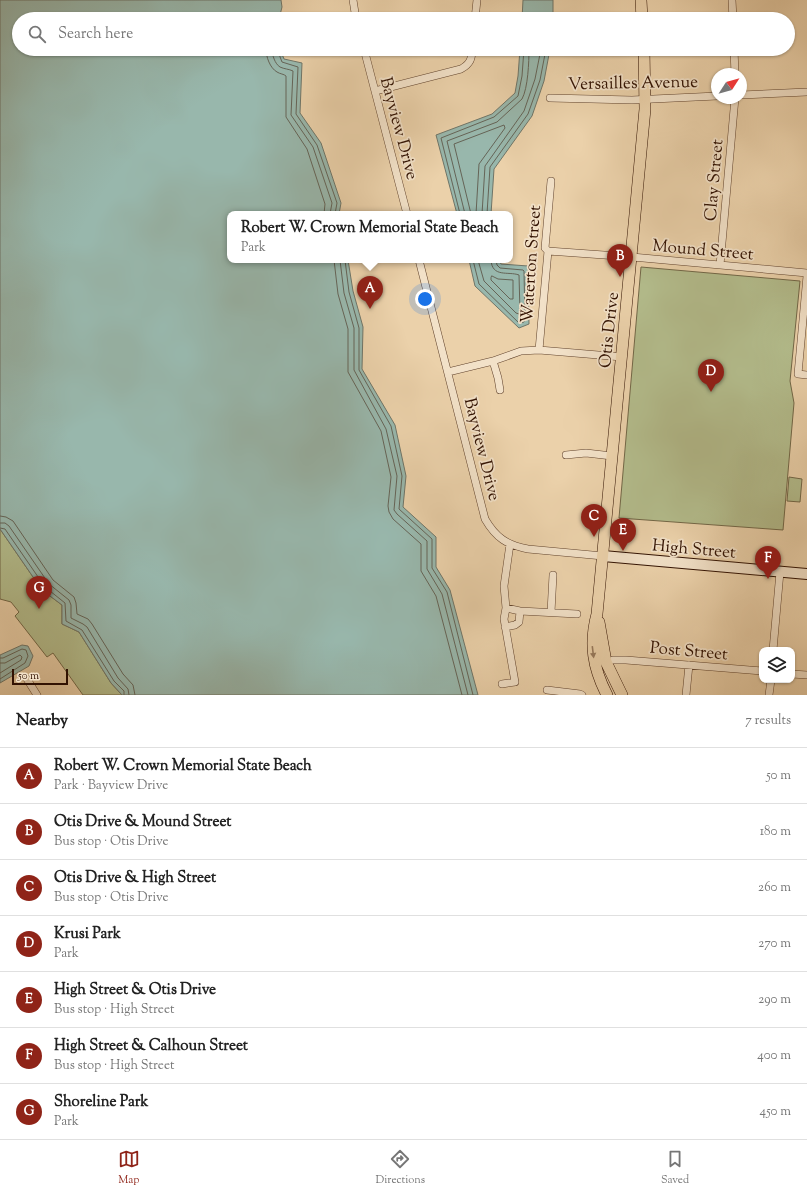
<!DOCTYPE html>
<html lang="en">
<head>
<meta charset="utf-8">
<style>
  body { margin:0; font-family:"Sorts Mill Goudy",serif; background:#f2f2f2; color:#222 }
  .controls { position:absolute; right:12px; bottom:12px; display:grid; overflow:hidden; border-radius:8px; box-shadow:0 1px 3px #0004 }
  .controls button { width:36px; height:36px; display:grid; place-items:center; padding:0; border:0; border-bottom:1px solid #e0e0e0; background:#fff; color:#222; font:20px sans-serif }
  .compass { position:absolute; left:711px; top:68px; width:36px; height:36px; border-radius:50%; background:#fff; box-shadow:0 1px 3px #0004; rotate:54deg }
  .scale { position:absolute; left:12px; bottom:10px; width:56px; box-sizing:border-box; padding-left:4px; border:2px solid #321202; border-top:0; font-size:11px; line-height:14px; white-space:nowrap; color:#321202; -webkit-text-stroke:3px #f2e1c8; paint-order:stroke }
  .you { position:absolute; left:425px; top:299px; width:14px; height:14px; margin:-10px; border:3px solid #fff; border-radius:50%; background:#1a73e8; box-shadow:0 0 0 6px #1a73e833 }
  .badge { display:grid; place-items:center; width:26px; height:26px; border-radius:50%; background:#8f2418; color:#fff; font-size:13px; font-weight:700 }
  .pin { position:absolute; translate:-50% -33px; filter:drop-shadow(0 1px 2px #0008) }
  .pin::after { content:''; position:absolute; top:21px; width:14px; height:12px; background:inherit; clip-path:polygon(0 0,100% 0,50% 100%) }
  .popup { position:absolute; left:227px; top:211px; width:286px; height:52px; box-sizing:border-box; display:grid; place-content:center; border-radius:8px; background:#fff; filter:drop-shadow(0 1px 3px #0005); font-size:13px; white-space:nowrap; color:#767676 }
  .popup b { font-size:15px; color:#222 }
  .popup::after { content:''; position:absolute; left:50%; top:100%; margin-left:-8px; border:8px solid transparent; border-top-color:#fff }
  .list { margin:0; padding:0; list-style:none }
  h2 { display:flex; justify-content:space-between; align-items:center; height:52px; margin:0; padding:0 16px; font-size:17px }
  h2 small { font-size:13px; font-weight:400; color:#767676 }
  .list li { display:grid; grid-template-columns:26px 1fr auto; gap:12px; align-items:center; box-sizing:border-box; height:56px; padding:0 16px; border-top:1px solid #e0e0e0 }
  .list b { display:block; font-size:15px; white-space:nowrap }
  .list p { margin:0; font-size:13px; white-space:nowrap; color:#767676 }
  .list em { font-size:13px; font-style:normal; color:#767676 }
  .icon { flex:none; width:22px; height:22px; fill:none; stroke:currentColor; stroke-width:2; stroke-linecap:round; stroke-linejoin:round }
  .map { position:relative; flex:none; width:807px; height:695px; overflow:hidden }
  .search { position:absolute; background:#fff; box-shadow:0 1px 3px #0004; left:12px; right:12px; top:12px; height:44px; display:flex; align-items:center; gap:10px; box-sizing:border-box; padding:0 14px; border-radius:22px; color:#767676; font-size:15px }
  .sheet { height:444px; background:#fff }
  nav { display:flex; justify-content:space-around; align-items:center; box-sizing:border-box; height:56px; border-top:1px solid #e0e0e0; background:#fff; font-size:11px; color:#767676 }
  nav a { display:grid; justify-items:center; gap:2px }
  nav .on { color:#8f2418 }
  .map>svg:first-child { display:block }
  .green { fill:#b3bc8c; stroke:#726747 }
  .water { fill:#98b7ac; stroke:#6f7568 }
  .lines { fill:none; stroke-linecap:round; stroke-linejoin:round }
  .shore { stroke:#656457; stroke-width:1 }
  .minor-casing { stroke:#60422c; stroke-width:8 }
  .secondary-casing { stroke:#321202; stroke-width:12 }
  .primary-casing { stroke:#321202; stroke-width:12 }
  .minor { stroke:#f2e1c8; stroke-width:7 }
  .secondary { stroke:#f2e1c8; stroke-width:10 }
  .primary { stroke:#ebd1aa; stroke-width:11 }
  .oneway { fill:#987b5e }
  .labels { text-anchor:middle; stroke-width:3.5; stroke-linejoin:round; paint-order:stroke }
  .street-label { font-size:17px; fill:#321202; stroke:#f2e1c8 }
</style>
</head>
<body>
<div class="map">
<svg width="807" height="695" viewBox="0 0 807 695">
  <rect width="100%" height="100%" fill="#ebd1aa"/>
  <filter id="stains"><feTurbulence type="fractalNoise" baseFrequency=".005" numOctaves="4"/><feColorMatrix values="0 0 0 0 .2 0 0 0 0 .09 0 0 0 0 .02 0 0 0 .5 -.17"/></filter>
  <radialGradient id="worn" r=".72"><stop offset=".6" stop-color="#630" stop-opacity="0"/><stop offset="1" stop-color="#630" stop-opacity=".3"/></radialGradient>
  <path class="green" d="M641,267L800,281L790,381L794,403L783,530L619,518Z
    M789,477L802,479L800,502L787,501Z
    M0,529L42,590L62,605V624L79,632L111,683L122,695H83L53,653L47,657L15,616L19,612L11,602L0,599Z"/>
  <path class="water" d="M0,0H281L282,7L279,19H19V49H280L284,59L302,63L300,113L321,143L341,203L339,214H230V260H348L353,291L363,327L362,369L395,425L406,476L403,507L436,537V567L450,590L478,695H122L111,683L79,632L62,624V605L42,590L0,529Z
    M523,0H553V19H522Z
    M520,49H550L544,81L532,116L494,169L491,214H457L436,135L492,114L515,93L518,76Z
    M469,260H499L501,264L528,266L529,324L519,328L475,286Z
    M22,645L28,646L33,656L29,666L0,683V655Z"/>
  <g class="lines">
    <path class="shore" d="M266,49C266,57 270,68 277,72C280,74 284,74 286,76V117L307,149L325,204L324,214
      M272,49C272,55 275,64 280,67C284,69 289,69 293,71L291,115L313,147L332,203L330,214
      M277,49L282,62L298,67L296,114L317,145L337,203L335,214
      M460,214L441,138L494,117L518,96L522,76L524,49
      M465,214L447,141L497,122L522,99C528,88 529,62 529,49
      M471,214L454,144L504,125L505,128L479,164L476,214
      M482,214L485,166L524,111L535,79L541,49
      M487,214L490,167L528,114L540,80L546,49
      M334,260L338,294L348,329V372L381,431L391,477L388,506L389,512L393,519L421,544V571L436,596L462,695
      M340,260L344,293L354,328V370L386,429L397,476L394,510L397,514L427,541V569L442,594L468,695
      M345,260L349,292L359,328V370L391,426L402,476L399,509L432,539V568L447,592L473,695
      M473,260L479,284L519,323L524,322L525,320L524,271L523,270L500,268L497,265L496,260
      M478,260L484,281L516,313L519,314L520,312L519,275C508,271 492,278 491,260
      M492,276L498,279L513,280V299H510L491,280V278Z
      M0,516L6,517L13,521L53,580L74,597L76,603L77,614L88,619L92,624L123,674L133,685L135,695
      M0,523H5L9,526L49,584L69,600L71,605V618L83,624L87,627L118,678L128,689L129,695
      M0,528L5,529L45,587L65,603L66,621L82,630L114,681L124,691V695
      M0,658H3L22,649L26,650L28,656L25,663L0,679
      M0,663H5L20,655L22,657L21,660L0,673"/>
    <g class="minor-casing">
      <path id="minor" d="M353,0L356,19
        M732,0L733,19
        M475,19L477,0
        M364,49L407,214
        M734,49L735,74
        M375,91L461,69C470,64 472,59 472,49
        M741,95L807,92
        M550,98L632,100L717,96
        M548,251L632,257L807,273
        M419,260L485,519C496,538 507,545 528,549L603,556
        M720,265L735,98
        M807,276L798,374L807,375
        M539,350L548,251L545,248L551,181
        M493,361L498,378L500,390
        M448,372L493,361L521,351L539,350L622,357
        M566,455L586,453L612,456
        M506,608L520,611L577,614
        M551,612L553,575
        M505,627L515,625L519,622L520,611
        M773,650L780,572
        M613,660H626L762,671
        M792,674L807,675
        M27,679L37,695
        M502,684L515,682L504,619L506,608L504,586L510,544
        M547,690L580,694L582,695
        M686,695L689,665
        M769,695L771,680"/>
    </g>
    <g class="secondary-casing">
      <path id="secondary" d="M603,556L807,574"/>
    </g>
    <g class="primary-casing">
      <path id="primary" d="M641,0L642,19
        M599,622L606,662L622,695
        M607,695C593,668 589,644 597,614L645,109L644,49"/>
    </g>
    <use href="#minor" class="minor"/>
    <use href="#secondary" class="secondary"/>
    <use href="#primary" class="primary"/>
  </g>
  <defs><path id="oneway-solid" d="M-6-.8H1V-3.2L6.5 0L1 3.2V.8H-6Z"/></defs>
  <use class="oneway" href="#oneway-solid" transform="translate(593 652) rotate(83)"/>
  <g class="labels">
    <g class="street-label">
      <text transform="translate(633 82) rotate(-1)" y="6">Versailles Avenue</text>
      <text transform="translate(400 128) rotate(75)" y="6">Bayview Drive</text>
      <text transform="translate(713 180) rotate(-85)" y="6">Clay Street</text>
      <text transform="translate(703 249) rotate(5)" y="6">Mound Street</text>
      <text transform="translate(530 264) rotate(-86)" y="6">Waterton Street</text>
      <text transform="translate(608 330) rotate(-84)" y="6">Otis Drive</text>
      <text transform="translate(483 449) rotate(76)" y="6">Bayview Drive</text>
      <text transform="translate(694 548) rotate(5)" y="6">High Street</text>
      <text transform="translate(689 650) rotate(5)" y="6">Post Street</text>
    </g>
  </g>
  <rect width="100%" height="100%" filter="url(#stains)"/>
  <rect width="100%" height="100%" fill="url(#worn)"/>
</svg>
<div class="controls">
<button><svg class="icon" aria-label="layers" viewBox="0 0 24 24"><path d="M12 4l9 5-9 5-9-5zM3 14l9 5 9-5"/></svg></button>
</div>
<svg class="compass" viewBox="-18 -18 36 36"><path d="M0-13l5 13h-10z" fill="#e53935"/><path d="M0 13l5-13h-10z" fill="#767676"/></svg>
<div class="scale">50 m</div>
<div class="you"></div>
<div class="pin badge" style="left:370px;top:309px">A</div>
<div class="popup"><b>Robert W. Crown Memorial State Beach</b>Park</div>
<div class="pin badge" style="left:620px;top:277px">B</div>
<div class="pin badge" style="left:594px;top:537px">C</div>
<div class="pin badge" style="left:711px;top:392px">D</div>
<div class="pin badge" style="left:623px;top:551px">E</div>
<div class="pin badge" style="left:768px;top:579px">F</div>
<div class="pin badge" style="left:39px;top:609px">G</div>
<div class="search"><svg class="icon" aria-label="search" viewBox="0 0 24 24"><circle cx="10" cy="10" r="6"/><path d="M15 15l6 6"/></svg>Search here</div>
</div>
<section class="sheet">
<h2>Nearby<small>7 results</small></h2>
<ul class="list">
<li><span class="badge">A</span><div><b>Robert W. Crown Memorial State Beach</b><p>Park · Bayview Drive</p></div><em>50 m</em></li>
<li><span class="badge">B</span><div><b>Otis Drive &amp; Mound Street</b><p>Bus stop · Otis Drive</p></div><em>180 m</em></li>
<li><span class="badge">C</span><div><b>Otis Drive &amp; High Street</b><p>Bus stop · Otis Drive</p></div><em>260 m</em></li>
<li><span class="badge">D</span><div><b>Krusi Park</b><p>Park</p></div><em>270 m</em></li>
<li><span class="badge">E</span><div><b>High Street &amp; Otis Drive</b><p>Bus stop · High Street</p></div><em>290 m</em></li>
<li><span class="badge">F</span><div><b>High Street &amp; Calhoun Street</b><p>Bus stop · High Street</p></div><em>400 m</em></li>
<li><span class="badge">G</span><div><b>Shoreline Park</b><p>Park</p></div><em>450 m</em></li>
</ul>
</section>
<nav>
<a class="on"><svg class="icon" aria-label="map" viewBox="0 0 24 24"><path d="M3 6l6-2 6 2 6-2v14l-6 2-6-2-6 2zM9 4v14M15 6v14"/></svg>Map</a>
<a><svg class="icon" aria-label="directions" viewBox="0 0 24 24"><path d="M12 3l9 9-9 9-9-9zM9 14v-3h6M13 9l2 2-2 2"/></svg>Directions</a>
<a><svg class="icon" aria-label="saved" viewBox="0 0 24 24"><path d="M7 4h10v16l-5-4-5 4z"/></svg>Saved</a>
</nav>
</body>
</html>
